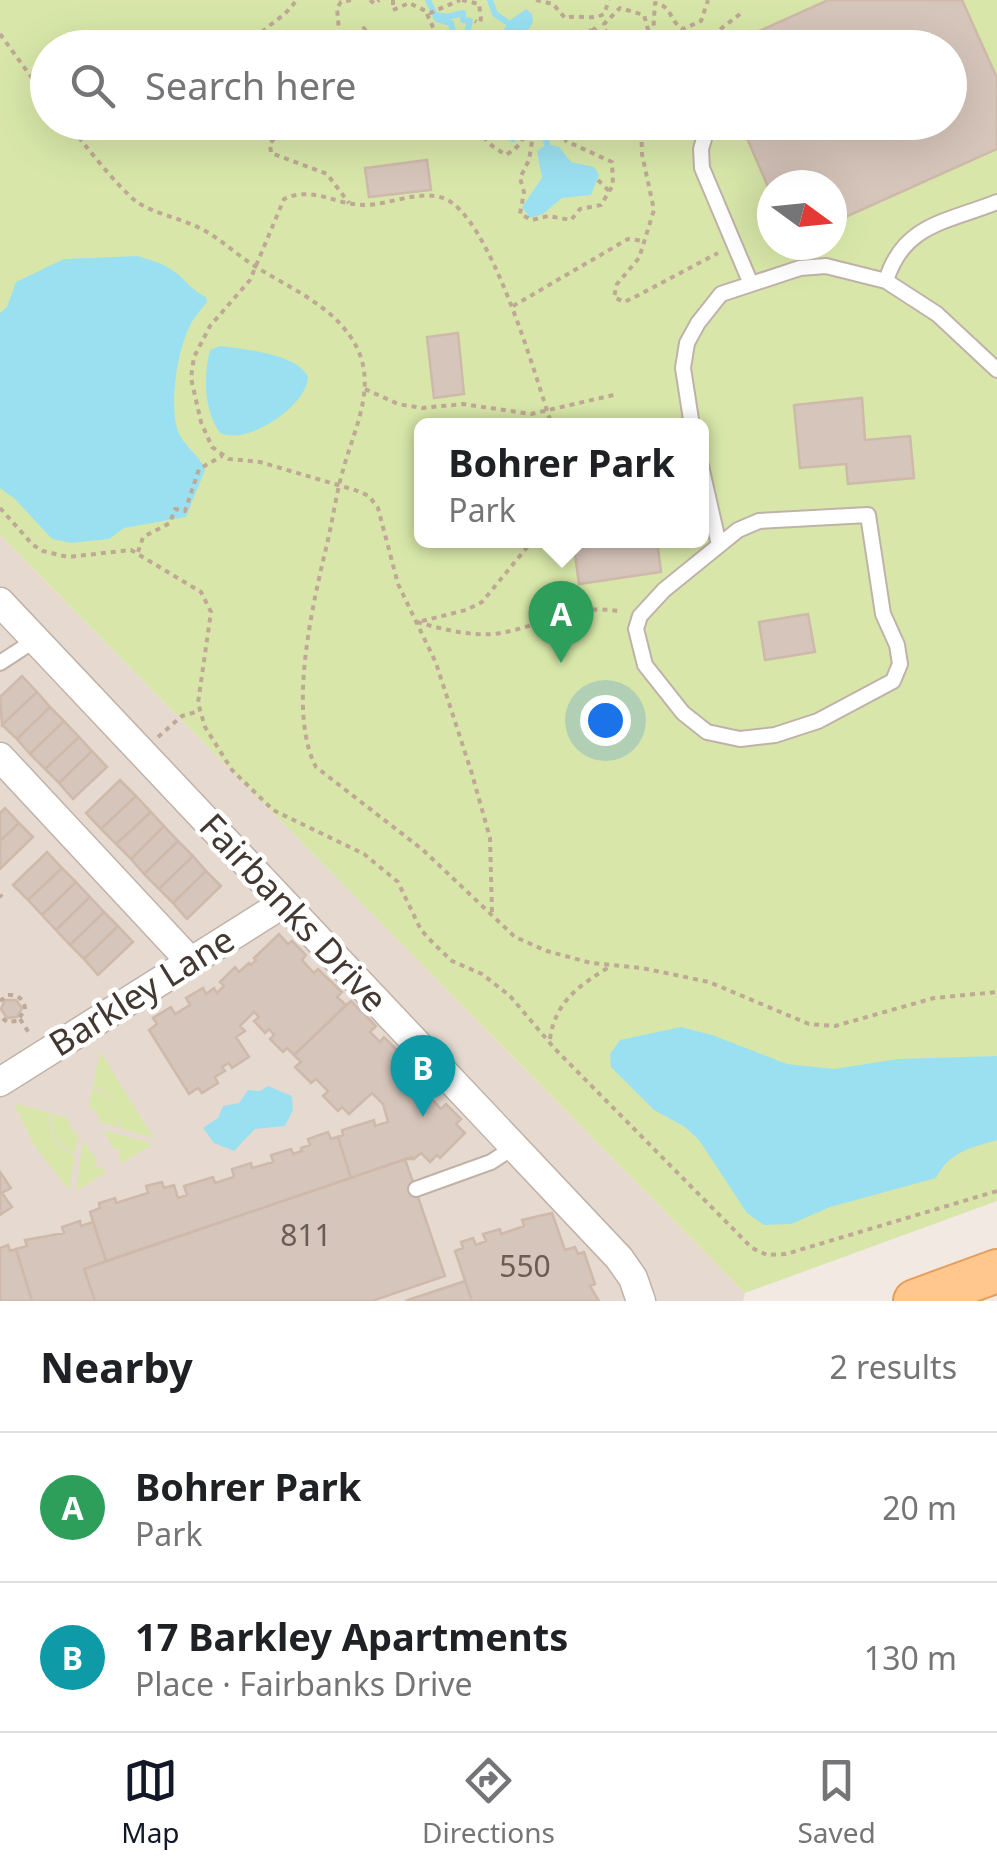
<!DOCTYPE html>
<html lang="en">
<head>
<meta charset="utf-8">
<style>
  body { margin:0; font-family:"Noto Sans",sans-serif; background:#f6f6f6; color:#202124 }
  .compass { position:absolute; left:757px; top:170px; width:90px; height:90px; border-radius:50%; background:#fff; box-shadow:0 10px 40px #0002; rotate:105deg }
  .you { position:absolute; left:605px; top:720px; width:35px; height:35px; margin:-25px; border:8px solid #fff; border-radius:50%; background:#1a73e8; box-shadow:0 0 0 15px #1a73e833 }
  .badge { display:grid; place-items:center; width:65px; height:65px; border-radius:50%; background:#111827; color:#fff; font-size:32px; font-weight:700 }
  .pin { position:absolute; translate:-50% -82px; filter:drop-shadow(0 2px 5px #0008) }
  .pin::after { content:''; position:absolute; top:52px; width:35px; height:30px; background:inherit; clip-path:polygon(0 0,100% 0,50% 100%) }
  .popup { position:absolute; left:414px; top:418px; width:295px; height:130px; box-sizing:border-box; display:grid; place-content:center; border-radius:15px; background:#fff; filter:drop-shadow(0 2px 8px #0005); font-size:32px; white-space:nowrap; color:#757577 }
  .popup b { font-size:38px; color:#202124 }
  .popup::after { content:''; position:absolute; left:50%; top:100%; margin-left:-20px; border:20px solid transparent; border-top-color:#fff }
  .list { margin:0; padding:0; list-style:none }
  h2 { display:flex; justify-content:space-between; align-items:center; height:130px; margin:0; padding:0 40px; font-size:42px }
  h2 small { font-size:32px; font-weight:400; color:#757577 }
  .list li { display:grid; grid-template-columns:65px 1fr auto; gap:30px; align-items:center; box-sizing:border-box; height:150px; padding:0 40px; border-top:2px solid #e0e0e0 }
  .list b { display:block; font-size:38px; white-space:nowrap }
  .list p { margin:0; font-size:32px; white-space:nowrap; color:#757577 }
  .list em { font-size:32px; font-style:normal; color:#757577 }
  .icon { flex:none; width:55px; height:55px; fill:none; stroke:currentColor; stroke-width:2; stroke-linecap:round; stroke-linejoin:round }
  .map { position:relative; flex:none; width:997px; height:1301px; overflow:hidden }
  .search { position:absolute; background:#fff; box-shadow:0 10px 40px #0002; left:30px; right:30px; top:30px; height:110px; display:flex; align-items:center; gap:25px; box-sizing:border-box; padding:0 35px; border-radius:55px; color:#757577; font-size:38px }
  .sheet { height:430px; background:#fff }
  nav { display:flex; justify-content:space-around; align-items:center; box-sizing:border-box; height:140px; border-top:2px solid #e0e0e0; background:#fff; font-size:28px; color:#757577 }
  nav a { display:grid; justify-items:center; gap:5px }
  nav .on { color:#111827 }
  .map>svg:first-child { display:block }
  .residential { fill:#e6dad0 }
  .green { fill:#d8e7a9; fill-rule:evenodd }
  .water { fill:#9be0f1 }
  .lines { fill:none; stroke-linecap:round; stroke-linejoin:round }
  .stream { stroke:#9be0f1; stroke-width:6 }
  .building { fill:#d6c5ba; stroke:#ceb9aa; stroke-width:2.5 }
  .service-casing { stroke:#c0b2a8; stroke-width:18 }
  .minor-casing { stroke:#c0b2a8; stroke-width:31 }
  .primary-casing { stroke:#e59f5c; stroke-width:46 }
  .path { stroke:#bfa895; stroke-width:4; stroke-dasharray:5 5; stroke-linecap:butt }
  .service { stroke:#fff; stroke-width:14 }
  .minor { stroke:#fff; stroke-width:28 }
  .primary { stroke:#ffc78d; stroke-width:42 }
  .labels { text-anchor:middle; stroke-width:9; stroke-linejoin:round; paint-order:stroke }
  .number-label { font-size:30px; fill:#685c54 }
  .street-label { font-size:35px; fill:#433932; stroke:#fff }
</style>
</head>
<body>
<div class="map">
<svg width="997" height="1301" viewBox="0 0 997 1301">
  <rect width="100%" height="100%" fill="#f1e9e2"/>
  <path class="residential" d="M0,535L745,1293L743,1301H0Z"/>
  <path class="green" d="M0,0H997V1201L745,1293L0,535ZM48,48H950V122H48ZM772,185H832V245H772ZM421,426H701V540H421Z
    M100,1051L153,1137V1138L119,1128L118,1111L117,1127L99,1122L98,1114L89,1106L92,1088L105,1094L116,1106L106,1093L93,1086Z
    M17,1104L50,1113C48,1133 56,1148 75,1155L69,1190L34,1145L15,1106Z
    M52,1114L68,1118L71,1129L78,1135L75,1153C57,1146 50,1133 52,1114Z
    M103,1130L151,1143V1145L120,1164V1150L114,1149Z
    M83,1141L97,1160L94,1165L108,1171L76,1191Z"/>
  <path class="water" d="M526,9L532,14L533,22L522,40L523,47H469L496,42L509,21Z
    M547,144L559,147L571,162L594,167L599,175L591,195L562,198L543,214L530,218L522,207L542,178L537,151Z
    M137,256C151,260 163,263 175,272C187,281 192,291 206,297L207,302C201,310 193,318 189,328C177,352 169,406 178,431C184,447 200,455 205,470L186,517L124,528L109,539L71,543L52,539L15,499L0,488V313L7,307L16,282L64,259Z
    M220,346C244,349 298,354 308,377C307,406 247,446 220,433C204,410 203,377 210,350Z
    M681,1027L712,1035L787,1064L834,1069L898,1059L997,1056V1140C970,1148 949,1152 936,1178L830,1207L791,1224L764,1225L747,1213L699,1140L685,1127L654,1110L611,1067L610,1054L620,1040Z
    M268,1086L292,1096L293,1110L285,1126L255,1129L234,1151L214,1143L203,1128L218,1118L223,1106L239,1103L248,1090L260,1091Z"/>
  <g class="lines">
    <path class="stream" d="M428,0L437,19L451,23L453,32L462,34L471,47
      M490,0L495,14L507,22
      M436,15L447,17L463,13V20L470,21L465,39
      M494,122L497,132L513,139L519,127L525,124L544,132
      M506,122L511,127H519
      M547,144L544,132L551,122"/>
  </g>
  <path class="building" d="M828,0H962L997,78V149L832,223V185H772V196L740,122H950V48H722Z
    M427,160L431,190L369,197L365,168Z
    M458,333L464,394L434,398L427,337Z
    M862,398L865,440L910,436L914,478L848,484L846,464L800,468L794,405Z
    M573,540H657L661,572L579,584Z
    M808,614L815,652L765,660L759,622Z
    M22,676L37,692L2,725L0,697Z
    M37,692L50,707L17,739L2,725Z
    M50,707L64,721L30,754L17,739Z
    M64,721L79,737L45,769L30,754Z
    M79,737L92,751L59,783L45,769Z
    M92,751L107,767L73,799L59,783Z
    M120,780L136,796L101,829L86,813Z
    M136,796L151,812L116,844L101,829Z
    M5,808L19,823L0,841V813Z
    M151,812L164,826L131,859L116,844Z
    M19,823L33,837L0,869V841Z
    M164,826L178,841L144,874L131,859Z
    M178,841L193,856L159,889L144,874Z
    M47,852L62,868L28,900L13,885Z
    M193,856L206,871L173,903L159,889Z
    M62,868L76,882L42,915L28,900Z
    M206,871L221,886L187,919L173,903Z
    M76,882L90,897L56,930L42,915Z
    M90,897L104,912L70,945L56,930Z
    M104,912L118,926L84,959L70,945Z
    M118,926L133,942L98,975L84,959Z
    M279,934L288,944L292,941L306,955L302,960L314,973L318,969L342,992L337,997L346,1005L351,1001L376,1026L370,1032L380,1042L384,1037L399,1052L394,1057L405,1069L409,1065L434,1091L429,1096L441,1109L446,1104L461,1119L456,1124L465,1133L440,1158L437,1155L430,1162L421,1153L414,1159H405L445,1276L372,1301H0V1248L8,1245L10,1251L27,1246L25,1240L64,1233L62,1227L80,1221L81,1226L93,1222L90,1212L100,1208L99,1203L115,1198L116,1203L148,1193L146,1186L162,1182L164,1188L174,1185L178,1198L187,1195L184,1186L213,1177L215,1183L234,1177L232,1169L251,1163L252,1168L273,1162L271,1155L291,1149L293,1154L302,1151L301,1148L310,1145L308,1139L328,1132L331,1139L343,1135L342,1130L374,1120L375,1126L388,1122L383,1104L372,1093L349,1114L342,1107L338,1111L323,1096L328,1091L316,1079L311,1083L295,1067L301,1062L287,1048L283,1052L270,1039L274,1035L269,1029L265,1033L254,1021L259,1017L254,1012L240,1026L245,1031L236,1037L249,1057L232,1068L229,1063L222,1067L225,1071L215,1077L218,1083L202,1093L198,1088L189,1094L149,1030L157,1024L153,1018L171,1007L175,1014L190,1005L186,998L203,988L206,994L214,988L217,993L224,986L220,982L235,967L239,972L249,963L251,965L256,960L254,958Z
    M279,934L288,944L292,941L306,955L302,960L314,973L318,969L342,992L337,997L346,1005L294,1055L287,1048L283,1052L270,1039L274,1035L269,1029L265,1033L254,1021L259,1017L254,1012L240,1026L245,1031L236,1037L249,1057L232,1068L229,1063L222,1067L225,1071L215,1077L218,1083L202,1093L198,1088L189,1094L149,1030L157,1024L153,1018L171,1007L175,1014L190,1005L186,998L203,988L206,994L214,988L217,993L224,986L220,982L235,967L239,972L249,963L251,965L256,960L254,958Z
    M5,1000H16L22,1008L17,1017L7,1018L1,1009Z
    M351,1001L376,1026L370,1032L380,1042L384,1037L399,1052L394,1057L405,1069L409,1065L434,1091L429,1096L441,1109L446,1104L461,1119L456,1124L465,1133L440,1158L437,1155L430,1162L421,1153L414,1159L412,1157L351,1178L338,1137L343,1135L342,1130L374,1120L375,1126L388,1122L383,1104L372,1093L349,1114L342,1107L338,1111L323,1096L328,1091L316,1079L311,1083L295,1067L301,1062L294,1055Z
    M328,1132L331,1139L338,1137L351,1178L106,1261L90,1212L100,1208L99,1203L115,1198L116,1203L148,1193L146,1186L162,1182L164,1188L174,1185L178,1198L187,1195L184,1186L213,1177L215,1183L234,1177L232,1169L251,1163L252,1168L273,1162L271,1155L291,1149L293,1154L302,1151L301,1148L310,1145L308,1139Z
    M405,1159L445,1276L372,1301H95L84,1269Z
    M0,1172L11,1188L2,1193L12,1207L0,1215Z
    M0,1172L11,1188L2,1193L12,1207L0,1215Z
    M552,1213L565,1250L575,1247L578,1254L584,1252L595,1284L590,1286L599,1301H405L465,1281L455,1251L463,1248L461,1242L473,1238L476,1245L486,1241L483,1234L500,1229L501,1234L524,1226L522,1220Z
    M552,1213L565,1250L575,1247L578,1254L584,1252L595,1284L590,1286L599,1301H472L455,1251L463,1248L461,1242L473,1238L476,1245L486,1241L483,1234L500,1229L501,1234L524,1226L522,1220Z
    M80,1221L81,1226L93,1222L106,1261L84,1269L95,1301H32L16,1249L27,1246L25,1240L64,1233L62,1227Z
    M8,1245L10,1251L16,1249L32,1301H0V1248Z
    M465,1281L472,1301H405L460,1283Z"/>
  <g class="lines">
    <g class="service-casing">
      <path id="service" d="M709,122L701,149L702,168L751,284
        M886,281C903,224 947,222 997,202
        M692,426L683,368L687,343L698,323L721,294L800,268L826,266L886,281L937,314L997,370
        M701,466L719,545
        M868,515L883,614L897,645L900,664L893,681L818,721L775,735L740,739L707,732L683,713L645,665L636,629L640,616L664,590L738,530L759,521Z
        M0,663L35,640
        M416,1189L491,1162L514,1147"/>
    </g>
    <g class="minor-casing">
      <path id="minor" d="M0,602L619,1258L633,1278L641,1301
        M0,757L190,961
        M0,1082L284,903"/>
    </g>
    <g class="primary-casing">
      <path id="primary" d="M915,1301L997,1271"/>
    </g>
    <path class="path" d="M351,0L341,2L337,8L340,42L345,44L364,28L367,33L366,48
      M370,0L375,4L379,0
      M393,0V10L409,3L430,13L460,0
      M462,0L479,4L481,19L479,23L475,21
      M536,0L553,4L565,18C578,14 591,21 604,14L609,0
      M427,14L441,45
      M0,34L48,100
      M250,48C261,25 285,20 296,0
      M551,48L556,44L567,48
      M574,48L578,43L590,45L591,26L606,40H610L611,36L604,29V24L620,8L644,15L649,33L653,34L655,3C672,5 670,23 683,29L701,21L708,0
      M629,48L631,43
      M685,48L714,34L740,14
      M66,122C84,143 117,187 137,202C153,213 175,217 193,225C215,234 231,250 250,263C285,286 329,303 352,339C380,382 355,426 343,470C336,494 333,519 327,544C313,603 287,712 316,767L423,850L515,937L547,951L591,963L642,968L709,982L809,1024L835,1026L934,998L997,992
      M340,122L336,127L277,136L270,143L271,153L327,174L349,203
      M473,122L481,126C483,143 494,147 506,155C519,146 528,141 520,122
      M535,122L529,160L520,178L524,192L520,214L532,220L548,216L571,220L580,209L601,205L613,185L612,162L566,141L561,122
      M641,122L642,154L654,210L639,258L617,284L614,297L624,302L633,298L718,253
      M598,180L609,191
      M513,306L628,239L644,241
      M365,389L398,404L422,408L463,404L531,414L618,394
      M0,508L33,545L43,551L68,557L131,550L201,592L211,612L198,703L205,727L232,770L273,810L364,854L398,882L421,930L434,944L452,961L482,974L510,996L555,1049L752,1248L767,1255L786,1254L997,1191
      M138,552L143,537L170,523L175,509L185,511L199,469L222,456
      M422,621L466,610L482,602L533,540
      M417,622C442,629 468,636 494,634C541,628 572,601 622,612
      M158,737L182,716L199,711
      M0,895L2,897
      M492,912L490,838L472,774L436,663L398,584L378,508L369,496L355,490L260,462L229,459L212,447L201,422L191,378L194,357L210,326L250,280L284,199C314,185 336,206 367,205C389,204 422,190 443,198C490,214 536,378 552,426
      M0,1001L8,995C18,994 25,1000 25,1010L17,1021L7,1022L0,1016
      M20,1019L29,1033
      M550,1039C555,1001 581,984 611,966"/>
    <use href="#service" class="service"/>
    <use href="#minor" class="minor"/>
    <use href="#primary" class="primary"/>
  </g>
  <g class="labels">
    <g class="number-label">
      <text x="306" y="1246">811</text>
      <text x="525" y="1277">550</text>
    </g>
    <g class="street-label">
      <text transform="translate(293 913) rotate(47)" y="12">Fairbanks Drive</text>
      <text transform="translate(142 992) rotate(-32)" y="12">Barkley Lane</text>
    </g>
  </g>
</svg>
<svg class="compass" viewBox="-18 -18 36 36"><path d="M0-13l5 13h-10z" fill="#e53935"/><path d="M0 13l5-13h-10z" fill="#757577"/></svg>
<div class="you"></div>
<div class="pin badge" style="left:561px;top:663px;background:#2e9e5b">A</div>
<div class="popup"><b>Bohrer Park</b>Park</div>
<div class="pin badge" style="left:423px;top:1117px;background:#0f9aa8">B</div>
<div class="search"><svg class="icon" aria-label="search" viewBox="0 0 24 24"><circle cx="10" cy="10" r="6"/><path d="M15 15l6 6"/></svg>Search here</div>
</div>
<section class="sheet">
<h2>Nearby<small>2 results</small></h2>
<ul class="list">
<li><span class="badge" style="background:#2e9e5b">A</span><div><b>Bohrer Park</b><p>Park</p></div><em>20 m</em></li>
<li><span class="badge" style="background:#0f9aa8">B</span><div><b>17 Barkley Apartments</b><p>Place · Fairbanks Drive</p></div><em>130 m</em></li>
</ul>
</section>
<nav>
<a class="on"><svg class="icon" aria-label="map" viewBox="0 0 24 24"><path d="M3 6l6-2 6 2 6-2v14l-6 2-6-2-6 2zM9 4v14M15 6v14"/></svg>Map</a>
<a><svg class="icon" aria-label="directions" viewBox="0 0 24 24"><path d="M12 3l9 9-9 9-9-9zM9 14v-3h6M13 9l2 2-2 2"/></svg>Directions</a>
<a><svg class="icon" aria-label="saved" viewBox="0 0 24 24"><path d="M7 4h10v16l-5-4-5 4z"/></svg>Saved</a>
</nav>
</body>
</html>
